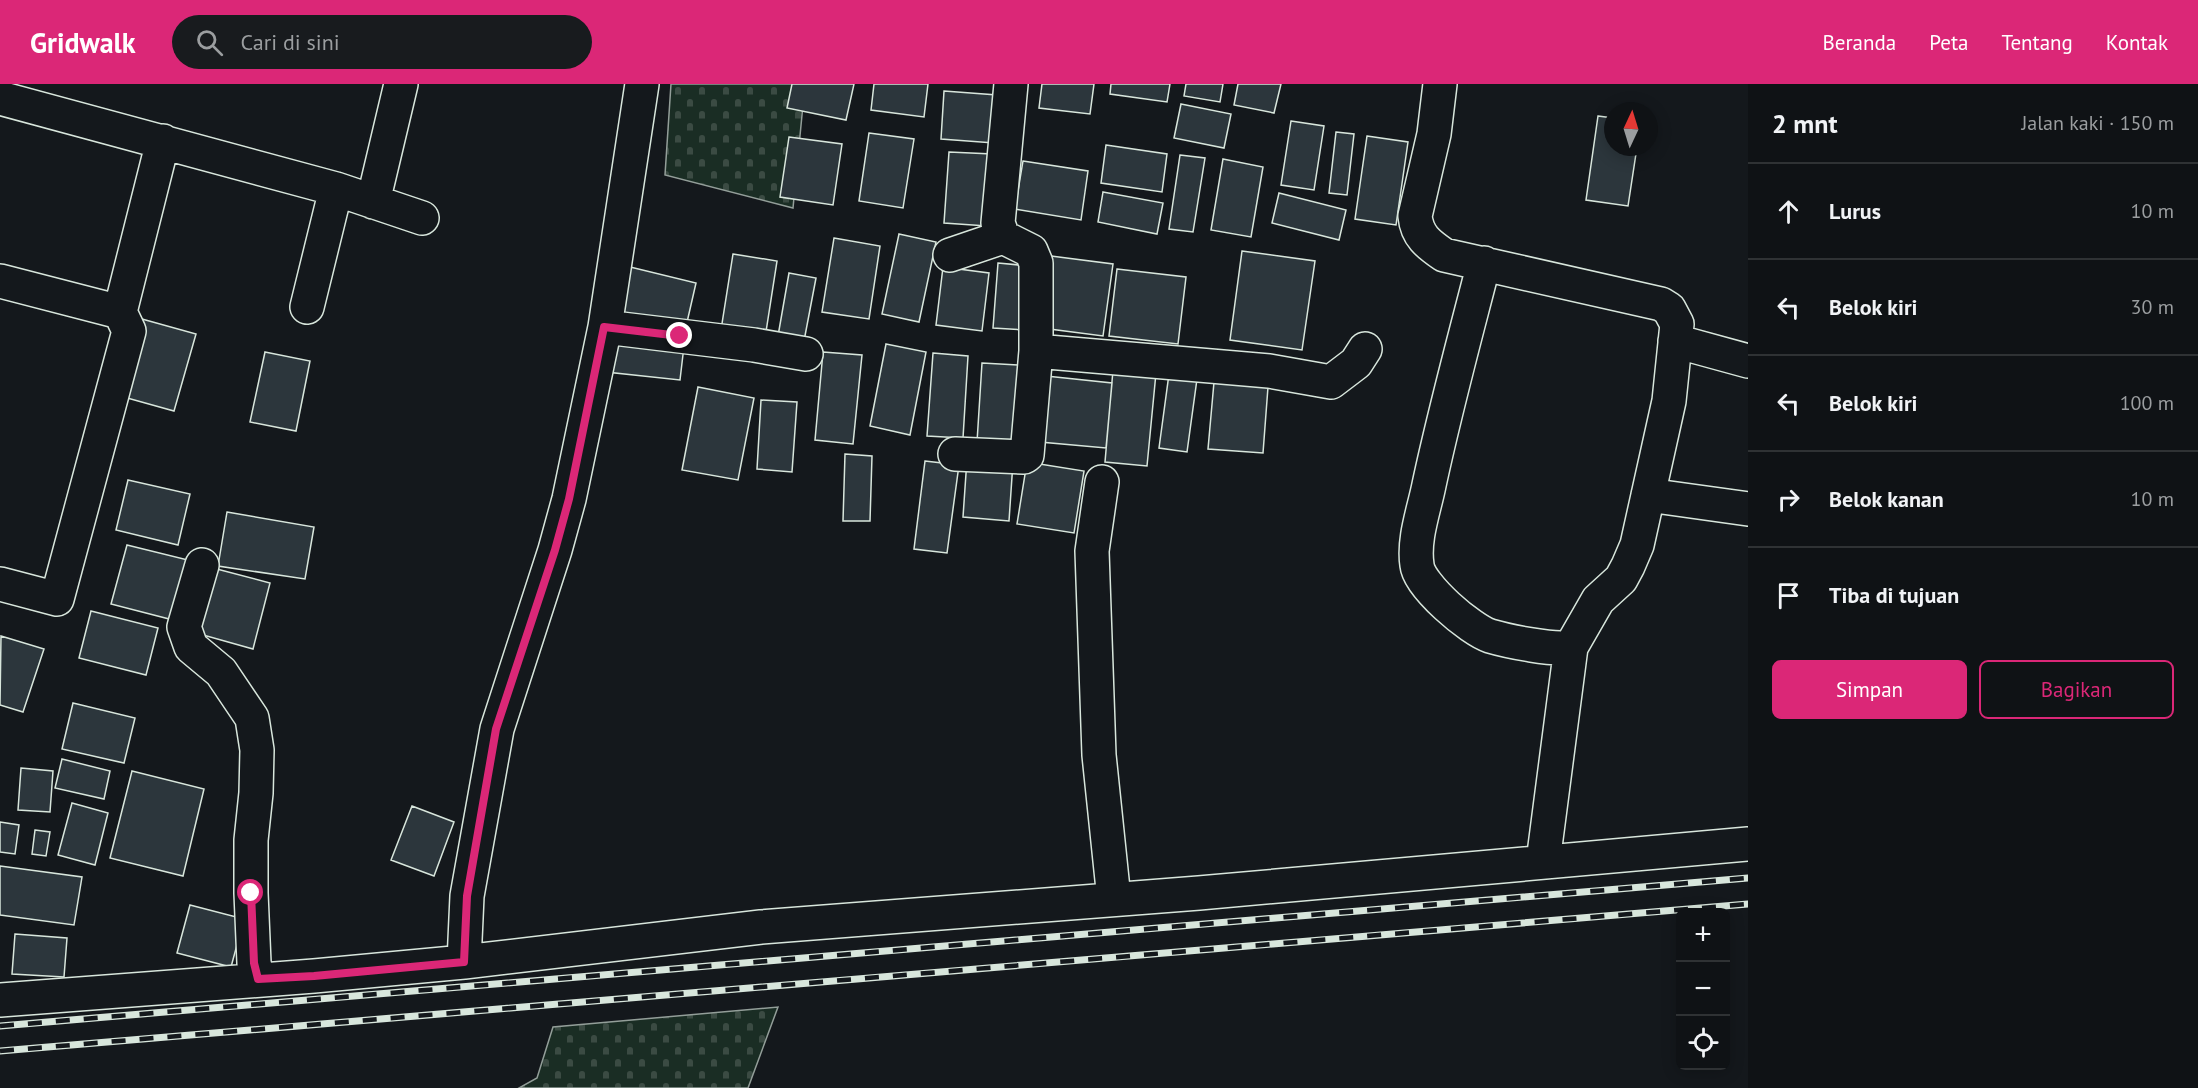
<!DOCTYPE html>
<html lang="id">
<head>
<meta charset="utf-8">
<style>
  body { margin:0; font-family:"PT Sans",sans-serif; background:#181b1e; color:#f1f3f6 }
  .controls { position:absolute; right:18px; bottom:18px; display:grid; overflow:hidden; border-radius:9px; box-shadow:0 3px 15px #0003 }
  .controls button { width:54px; height:54px; display:grid; place-items:center; padding:0; border:0; border-bottom:2px solid #2f3234; background:#0f1215; color:#f1f3f6; font:30px sans-serif }
  .compass { position:absolute; left:1604px; top:18px; width:54px; height:54px; border-radius:50%; background:#0f1215; box-shadow:0 3px 15px #0003; rotate:4deg }
  .stop { position:absolute; width:18px; height:18px; margin:-14px; border:4px solid #db2777; border-radius:50%; background:#fff }
  .stop.end { background:#db2777; border-color:#fff; box-shadow:0 2px 6px #0008 }
  .list { margin:0; padding:0; list-style:none }
  h2 { display:flex; justify-content:space-between; align-items:center; height:78px; margin:0; padding:0 24px; font-size:26px }
  h2 small { font-size:20px; font-weight:400; color:#9b9ea0 }
  .list li { display:grid; grid-template-columns:39px 1fr auto; gap:18px; align-items:center; box-sizing:border-box; height:96px; padding:0 24px; border-top:2px solid #2f3234 }
  .list b { display:block; font-size:22px; white-space:nowrap }
  .list em { font-size:20px; font-style:normal; color:#9b9ea0 }
  .actions { display:flex; gap:12px; padding:18px 24px }
  .actions a { flex:1; padding:14px 0; border:2px solid #db2777; border-radius:9px; text-align:center; font-size:21px; color:#db2777 }
  .actions .main { background:#db2777; color:#fff }
  .icon { flex:none; width:33px; height:33px; fill:none; stroke:currentColor; stroke-width:2; stroke-linecap:round; stroke-linejoin:round }
  .map { position:relative; flex:none; width:1748px; height:1004px; overflow:hidden }
  header { display:flex; align-items:center; gap:36px; box-sizing:border-box; height:84px; padding:0 30px; background:#db2777; color:#fff }
  header strong { font-size:28px }
  nav { display:flex; gap:33px; margin-inline-start:auto; font-size:21px }
  .search { width:420px; height:54px; background:#181b1e; display:flex; align-items:center; gap:15px; box-sizing:border-box; padding:0 21px; border-radius:33px; color:#9b9ea0; font-size:22px }
  main { display:flex }
  aside { flex:1; background:#0f1215 }
  .map>svg:first-child { display:block }
  .cemetery { fill:url(#cemetery-stones); stroke:#939e99; stroke-width:1.5 }
  .building { fill:#2c363c; stroke:#d8e6dc; stroke-width:1.5 }
  .lines { fill:none; stroke-linecap:round; stroke-linejoin:round }
  .minor-casing { stroke:#d8e6dc; stroke-width:36 }
  .minor { stroke:#14181c; stroke-width:33 }
  .rail-casing { stroke:#d8e6dc; stroke-width:7 }
  .rail { stroke:#14181c; stroke-width:4.5; stroke-dasharray:14; stroke-linecap:butt }
  .route { stroke:#db2777; stroke-width:8 }
</style>
</head>
<body>
<header>
<strong>Gridwalk</strong>
<div class="search"><svg class="icon" aria-label="search" viewBox="0 0 24 24"><circle cx="10" cy="10" r="6"/><path d="M15 15l6 6"/></svg>Cari di sini</div>
<nav><a>Beranda</a><a>Peta</a><a>Tentang</a><a>Kontak</a></nav>
</header>
<main>
<div class="map">
<svg width="1748" height="1004" viewBox="0 0 1748 1004">
  <defs>
    <pattern id="cemetery-stones" width="16" height="16" patternUnits="userSpaceOnUse" patternTransform="scale(1.5)"><rect width="16" height="16" fill="#1a2d24"/><path d="M2 7V4a2 2 0 0 1 4 0v3zM10 15v-3a2 2 0 0 1 4 0v3z" fill="#3b4b43"/></pattern>
  </defs>
  <rect width="100%" height="100%" fill="#14181c"/>
  <path class="cemetery" d="M671,0H805L793,124L665,91Z
    M778,923L748,1004H519L537,994L553,943Z"/>
  <path class="building" d="M792,0H854L846,36L787,24Z
    M874,0H928L924,33L871,26Z
    M1042,0H1094L1090,30L1039,24Z
    M1111,0H1170L1167,18L1110,10Z
    M1186,0H1223L1220,18L1184,12Z
    M1238,0H1281L1274,29L1234,21Z
    M944,7L997,11L994,59L941,55Z
    M1181,20L1231,30L1224,64L1174,54Z
    M1598,32L1613,34V63H1637L1628,122L1586,116Z
    M1291,37L1324,42L1314,106L1281,101Z
    M1336,48L1354,50L1347,111L1329,109Z
    M869,49L914,55L903,124L859,117Z
    M1367,52L1408,58L1396,141L1355,135Z
    M789,53L842,60L833,121L780,113Z
    M1106,61L1167,70L1162,108L1101,99Z
    M949,68L992,70L987,142L944,139Z
    M1180,71L1205,74L1193,148L1169,145Z
    M1223,75L1263,83L1251,153L1211,146Z
    M1023,77L1088,87L1081,136L1015,125Z
    M1103,108L1163,119L1157,150L1098,138Z
    M1279,109L1346,126L1339,156L1272,139Z
    M899,150L936,158L919,238L882,230Z
    M834,154L880,162L869,235L822,228Z
    M1242,167L1315,177L1302,266L1230,256Z
    M733,170L777,177L765,254L721,246Z
    M1051,172L1113,180L1103,252L1042,244Z
    M998,179L1030,182L1026,246L993,244Z
    M622,181L696,199L685,247L611,230Z
    M943,183L989,189L982,247L936,241Z
    M1117,185L1186,193L1178,260L1109,252Z
    M789,189L816,194L804,257L778,252Z
    M142,235L196,250L174,327L120,312Z
    M610,254L684,262L680,296L606,288Z
    M886,260L926,268L910,351L870,342Z
    M265,268L310,277L296,347L250,338Z
    M823,268L862,271L853,360L815,356Z
    M933,269L968,272L963,354L927,352Z
    M982,279L1018,281L1012,360L977,358Z
    M1113,286L1156,289L1147,382L1105,378Z
    M1169,290L1197,295L1187,368L1159,364Z
    M1046,292L1112,299L1106,364L1040,358Z
    M1214,298L1268,303L1263,369L1208,365Z
    M698,303L754,314L738,396L682,386Z
    M761,316L797,318L792,388L757,385Z
    M845,370L872,372L870,437H843Z
    M967,375L1013,378L1009,437L963,433Z
    M925,377L959,381L947,469L914,465Z
    M1027,378L1084,387L1074,449L1017,440Z
    M128,396L190,410L178,461L116,446Z
    M227,428L314,443L305,495L218,482Z
    M127,461L192,477L177,537L111,520Z
    M213,484L270,499L253,565L196,549Z
    M91,527L158,544L146,591L79,574Z
    M1,552L44,565L23,628L0,621Z
    M73,619L135,634L124,679L62,665Z
    M62,675L110,687L104,715L55,704Z
    M21,684L53,687L50,728L18,726Z
    M132,687L204,705L183,792L110,774Z
    M72,719L108,729L95,781L58,771Z
    M412,722L454,738L434,792L391,776Z
    M0,738L19,741L15,770L0,768Z
    M35,746L50,748L46,772L32,770Z
    M0,782L82,793L74,841L0,831Z
    M190,821L244,835L231,883L177,869Z
    M15,850L67,854L64,893L12,890Z"/>
  <g class="lines">
    <g class="minor-casing">
      <path id="minor" d="M1440,0L1434,50L1415,132C1417,152 1428,160 1444,171L1661,220L1669,225L1677,240L1669,317L1637,461L1628,482L1621,495L1598,516L1571,563L1543,778
        M0,14L336,105L422,134
        M373,118L401,0
        M950,171L1003,153
        M1484,179C1465,253 1445,326 1429,401C1424,426 1413,455 1417,481C1419,502 1471,546 1490,552C1507,557 1555,567 1571,563
        M0,197L120,228
        M307,223L336,105
        M605,243L754,261L806,270
        M1675,257L1748,277
        M1036,267L1269,287L1331,298L1356,279L1365,265
        M955,370L1024,373L1027,371L1036,267V179L1031,167L1003,153L998,139L1011,0
        M1102,398L1092,467L1099,671L1114,815
        M1648,411L1748,425
        M202,481L184,543L191,563L221,588L252,634L257,666L256,709L251,756V809L254,879L258,895
        M0,500L57,515L129,247L120,228L163,57
        M464,878L467,812L497,645L555,466L569,415L605,243L642,0
        M0,916L314,892L464,878L761,843L1199,809L1748,760"/>
    </g>
    <use href="#minor" class="minor"/>
    <g class="rail-casing">
      <path id="rail" d="M0,942L1748,794
        M0,967L1748,820"/>
    </g>
    <use href="#rail" class="rail"/>
  </g>
  <g class="lines">
    <path class="route" d="M251,809L254,879L258,895L314,892L464,878L467,812L496,645L555,466L569,415L604,243L680,252"/>
  </g>
</svg>
<div class="controls">
<button>+</button>
<button>−</button>
<button><svg class="icon" aria-label="locate" viewBox="0 0 24 24"><circle cx="12" cy="12" r="6"/><path d="M12 2v4M12 18v4M2 12h4M18 12h4"/></svg></button>
</div>
<svg class="compass" viewBox="-18 -18 36 36"><path d="M0-13l5 13h-10z" fill="#e53935"/><path d="M0 13l5-13h-10z" fill="#9b9ea0"/></svg>
<div class="stop" style="left:251px;top:809px"></div>
<div class="stop end" style="left:680px;top:252px"></div>
</div>
<aside>
<h2>2 mnt<small>Jalan kaki · 150 m</small></h2>
<ul class="list">
<li><svg class="icon" aria-label="ahead" viewBox="0 0 24 24"><path d="M12 20V5M6 11l6-6 6 6"/></svg><div><b>Lurus</b></div><em>10 m</em></li>
<li><svg class="icon" aria-label="left" viewBox="0 0 24 24"><path d="M17 20v-9H6M10 6l-5 5 5 5"/></svg><div><b>Belok kiri</b></div><em>30 m</em></li>
<li><svg class="icon" aria-label="left" viewBox="0 0 24 24"><path d="M17 20v-9H6M10 6l-5 5 5 5"/></svg><div><b>Belok kiri</b></div><em>100 m</em></li>
<li><svg class="icon" aria-label="right" viewBox="0 0 24 24"><path d="M7 20v-9h11M14 6l5 5-5 5"/></svg><div><b>Belok kanan</b></div><em>10 m</em></li>
<li><svg class="icon" aria-label="arrive" viewBox="0 0 24 24"><path d="M6 21V4h12l-3 4 3 4H6"/></svg><div><b>Tiba di tujuan</b></div></li>
</ul>
<div class="actions"><a class="main">Simpan</a><a>Bagikan</a></div>
</aside>
</main>
</body>
</html>
